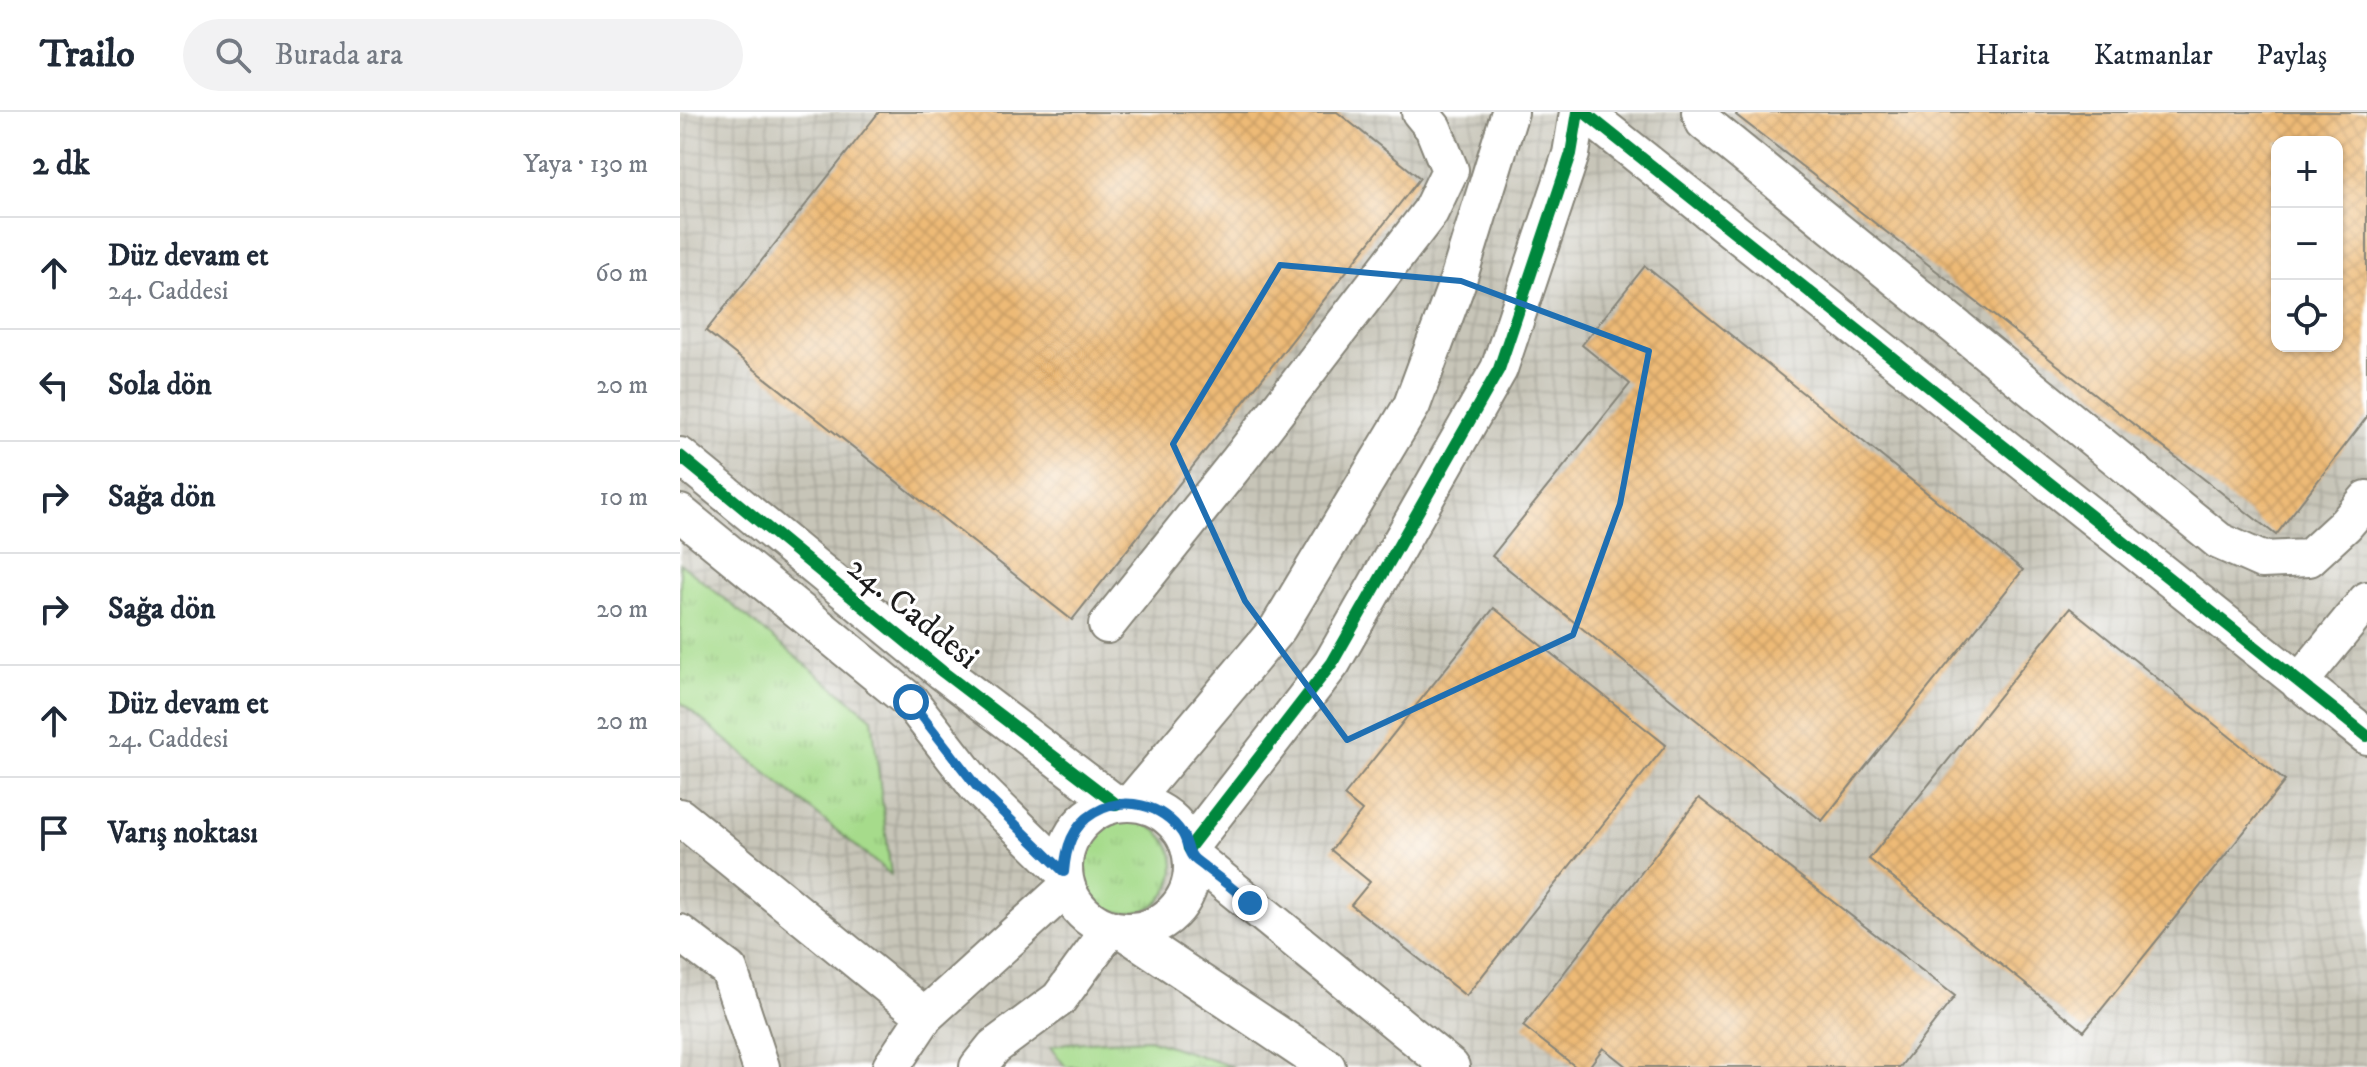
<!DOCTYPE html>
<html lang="tr">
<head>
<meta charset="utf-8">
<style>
  body { margin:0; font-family:"IM FELL DW Pica",serif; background:#f2f2f3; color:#1f2937 }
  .controls { position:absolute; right:24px; top:24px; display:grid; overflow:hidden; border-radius:16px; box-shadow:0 2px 6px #0004 }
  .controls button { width:72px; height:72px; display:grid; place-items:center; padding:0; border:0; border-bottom:2px solid #e0e1e3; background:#fff; color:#1f2937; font:40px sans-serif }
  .stop { position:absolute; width:24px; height:24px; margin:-18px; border:6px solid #1f6fb2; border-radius:50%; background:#fff }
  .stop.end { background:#1f6fb2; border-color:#fff; box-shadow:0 2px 8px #0008 }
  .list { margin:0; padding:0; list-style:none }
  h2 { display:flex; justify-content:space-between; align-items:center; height:104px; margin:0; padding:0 32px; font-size:34px }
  h2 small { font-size:26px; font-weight:400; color:#747a83 }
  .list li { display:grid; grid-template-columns:52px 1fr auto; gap:24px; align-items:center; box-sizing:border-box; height:112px; padding:0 32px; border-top:2px solid #e0e1e3 }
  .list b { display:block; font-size:30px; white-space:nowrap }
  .list p { margin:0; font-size:26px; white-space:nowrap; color:#747a83 }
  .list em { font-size:26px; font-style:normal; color:#747a83 }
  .icon { flex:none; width:44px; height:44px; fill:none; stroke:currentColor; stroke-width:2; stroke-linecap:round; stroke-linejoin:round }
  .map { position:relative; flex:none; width:1687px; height:955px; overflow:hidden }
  header { display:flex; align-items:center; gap:48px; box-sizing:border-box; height:112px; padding:0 40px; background:#fff; border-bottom:2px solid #e0e1e3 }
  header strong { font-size:38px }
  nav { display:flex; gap:44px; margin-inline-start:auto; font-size:28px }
  .search { width:560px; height:72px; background:#f2f2f3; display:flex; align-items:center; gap:20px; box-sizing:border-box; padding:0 28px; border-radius:44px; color:#747a83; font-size:30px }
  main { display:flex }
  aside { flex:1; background:#fff }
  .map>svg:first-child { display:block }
  .industrial { fill:url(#industrial-grid); fill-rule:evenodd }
  .grass { fill:url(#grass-tufts); stroke:#617c54; stroke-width:2 }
  .building { fill:url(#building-cross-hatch); fill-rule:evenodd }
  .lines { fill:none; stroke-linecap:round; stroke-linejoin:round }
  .minor-casing { stroke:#868478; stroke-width:40 }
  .minor { stroke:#fff; stroke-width:36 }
  .cycleway-casing { stroke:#fff; stroke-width:17 }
  .cycleway { stroke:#00873e; stroke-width:12 }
  .route { stroke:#1f6fb2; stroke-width:10 }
  .marked { fill:none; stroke:#1f6fb2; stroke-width:6; stroke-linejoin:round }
  .labels { text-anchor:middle; stroke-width:6; stroke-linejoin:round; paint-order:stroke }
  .street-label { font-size:34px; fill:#1c1c1c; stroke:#fff }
</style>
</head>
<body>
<header>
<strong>Trailo</strong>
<div class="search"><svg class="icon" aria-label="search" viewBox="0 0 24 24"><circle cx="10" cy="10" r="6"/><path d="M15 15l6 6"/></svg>Burada ara</div>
<nav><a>Harita</a><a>Katmanlar</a><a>Paylaş</a></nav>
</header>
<main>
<aside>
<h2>2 dk<small>Yaya · 130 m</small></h2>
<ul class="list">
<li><svg class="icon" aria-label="ahead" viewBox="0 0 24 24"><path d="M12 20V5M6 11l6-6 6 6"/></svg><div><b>Düz devam et</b><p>24. Caddesi</p></div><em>60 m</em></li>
<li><svg class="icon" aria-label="left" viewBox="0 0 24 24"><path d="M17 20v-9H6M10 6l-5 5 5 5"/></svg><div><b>Sola dön</b></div><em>20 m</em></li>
<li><svg class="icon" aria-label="right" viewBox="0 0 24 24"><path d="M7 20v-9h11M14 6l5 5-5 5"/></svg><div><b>Sağa dön</b></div><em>10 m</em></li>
<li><svg class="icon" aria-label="right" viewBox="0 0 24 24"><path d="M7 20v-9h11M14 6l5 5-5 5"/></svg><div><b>Sağa dön</b></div><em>20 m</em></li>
<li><svg class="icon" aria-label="ahead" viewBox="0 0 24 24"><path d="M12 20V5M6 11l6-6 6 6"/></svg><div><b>Düz devam et</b><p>24. Caddesi</p></div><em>20 m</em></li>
<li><svg class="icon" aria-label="arrive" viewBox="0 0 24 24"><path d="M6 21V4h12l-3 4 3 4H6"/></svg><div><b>Varış noktası</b></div></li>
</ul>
</aside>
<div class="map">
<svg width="1687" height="955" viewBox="0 0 1687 955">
  <defs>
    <pattern id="industrial-grid" width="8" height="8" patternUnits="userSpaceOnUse" patternTransform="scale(2)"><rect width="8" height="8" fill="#c7c5b8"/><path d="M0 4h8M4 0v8" fill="none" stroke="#aaa99e"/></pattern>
    <pattern id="grass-tufts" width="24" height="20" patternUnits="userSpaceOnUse" patternTransform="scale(2)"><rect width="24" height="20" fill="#a6db8b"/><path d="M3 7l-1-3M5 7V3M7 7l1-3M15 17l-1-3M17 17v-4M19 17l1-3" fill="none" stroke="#8ebb77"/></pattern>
    <pattern id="building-cross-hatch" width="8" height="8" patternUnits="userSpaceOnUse" patternTransform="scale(2)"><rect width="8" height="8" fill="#edba76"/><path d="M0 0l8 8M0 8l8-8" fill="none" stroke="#cb9f66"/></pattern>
  </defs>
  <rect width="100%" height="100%" fill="#fff"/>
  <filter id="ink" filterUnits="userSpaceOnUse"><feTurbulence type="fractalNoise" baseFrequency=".0125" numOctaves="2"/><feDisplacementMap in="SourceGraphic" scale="16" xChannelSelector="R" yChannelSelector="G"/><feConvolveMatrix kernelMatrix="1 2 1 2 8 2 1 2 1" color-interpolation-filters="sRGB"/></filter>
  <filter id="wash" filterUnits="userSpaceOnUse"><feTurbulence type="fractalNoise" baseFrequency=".006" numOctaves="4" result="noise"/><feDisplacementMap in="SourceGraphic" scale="32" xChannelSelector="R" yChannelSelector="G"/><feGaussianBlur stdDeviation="1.8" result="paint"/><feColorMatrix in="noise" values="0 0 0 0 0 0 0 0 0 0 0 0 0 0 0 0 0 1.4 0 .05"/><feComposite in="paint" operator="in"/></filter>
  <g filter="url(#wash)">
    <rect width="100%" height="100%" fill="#efebd3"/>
    <path class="industrial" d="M0,0H1687V955H0ZM1597,30H1657V234H1597Z"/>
    <path class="grass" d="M0,451L192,606L211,763L0,590Z
      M402 755a46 46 0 1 1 92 0a46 46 0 1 1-92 0Z
      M469,927L553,955H386L370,935L387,931Z"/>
    <g id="blocks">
      <path class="building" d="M199,0H657L740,66L392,508L26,219Z
        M1058,0H1687V305L1596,423L1056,3ZM1597,30H1657V234H1597Z
        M965,154L1343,458L1142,709L812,444L950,272L902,233Z
        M814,496L986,633L786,884L671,793L690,770L651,738L682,699L664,684Z
        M1390,496L1605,669L1404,919L1189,747Z
        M1019,686L1275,884L1220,955H947L923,936L909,955H896L843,914Z"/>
    </g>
  </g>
  <g filter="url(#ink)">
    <use href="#blocks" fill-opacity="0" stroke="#868478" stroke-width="2"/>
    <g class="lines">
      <g class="minor-casing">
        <path id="minor" d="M904,0L1687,624
          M1020,0L1024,10L1539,429L1582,448L1629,446L1666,412L1687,387
          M0,344L263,560L436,692
          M0,401L231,590L297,675L384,760
          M427,513L560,347L750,100L770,58L753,16L740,0
          M1619,571L1687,488
          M451,691L598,516L732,293L777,171L830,0
          M384 755a64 64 0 1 1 128 0a64 64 0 1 1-128 0Z
          M0,705L245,904
          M509,736L652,551L819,257L891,42L898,0
          M511,743L771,955
          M445,820L647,955
          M0,821L49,858L81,955
          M211,955L245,904L387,775
          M298,955L314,935L379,887L430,817"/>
      </g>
      <use href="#minor" class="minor"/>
      <g class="cycleway-casing">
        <path id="cycleway" d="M904,0L1687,624
          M0,344L263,560L436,692
          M509,736L652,551L819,257L891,42L898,0"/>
      </g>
      <use href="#cycleway" class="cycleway"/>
    </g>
  </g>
  <g class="lines" filter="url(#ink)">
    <path class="route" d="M231,590L297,675L384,760C386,736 392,714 414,701C444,683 482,692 502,721C507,728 507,738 512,744C514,748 522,752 526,756C541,767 556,779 570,791"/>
  </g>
  <path class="marked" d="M600,153L781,169L969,239L940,392L893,523L667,628L565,489L493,332Z"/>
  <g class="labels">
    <g class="street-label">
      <text transform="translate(234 499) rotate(39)" y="12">24. Caddesi</text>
    </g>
  </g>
</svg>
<div class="controls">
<button>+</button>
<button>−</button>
<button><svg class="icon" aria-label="locate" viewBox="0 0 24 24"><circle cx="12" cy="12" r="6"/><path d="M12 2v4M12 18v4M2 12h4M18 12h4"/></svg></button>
</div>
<div class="stop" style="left:231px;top:590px"></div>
<div class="stop end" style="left:570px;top:791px"></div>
</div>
</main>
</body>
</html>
